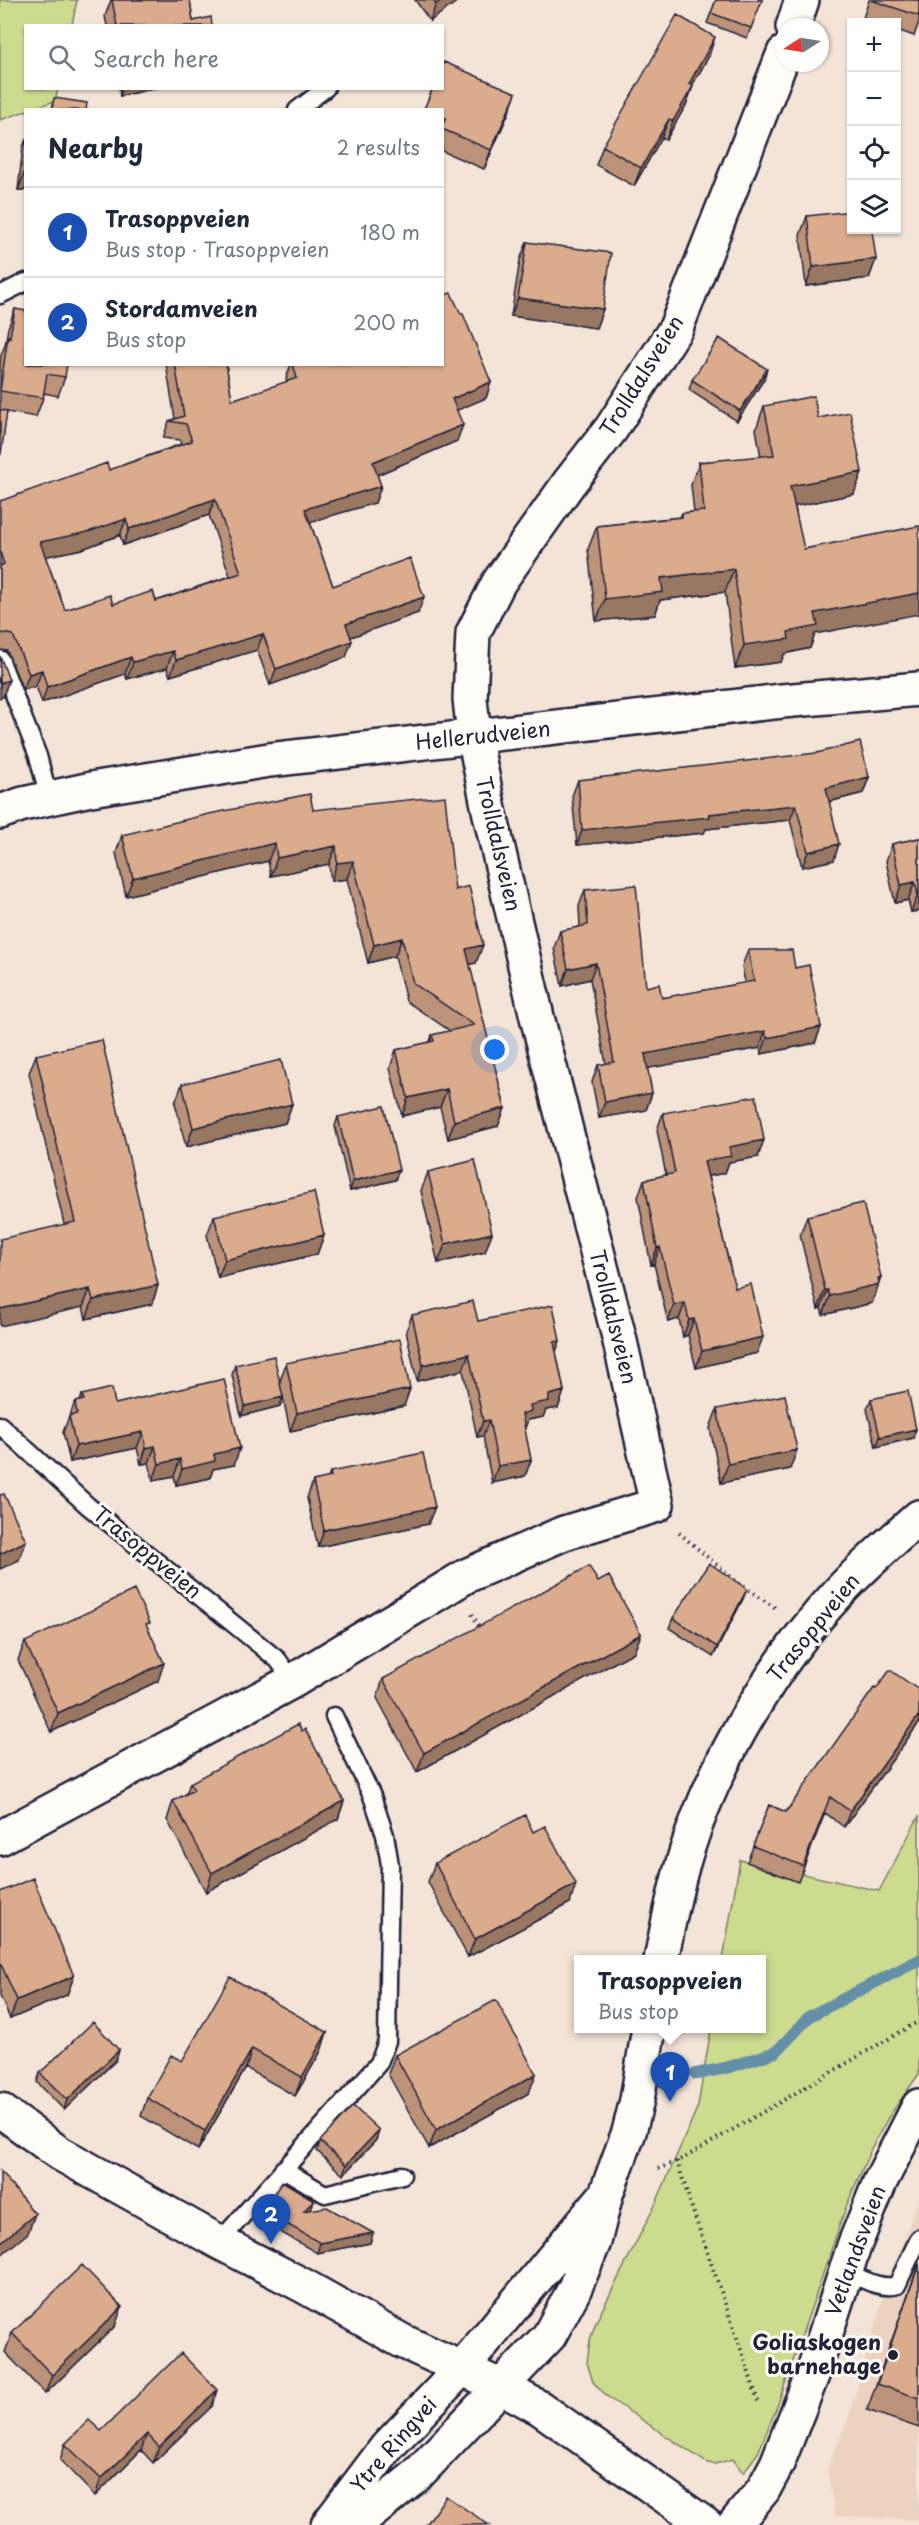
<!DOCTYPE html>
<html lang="en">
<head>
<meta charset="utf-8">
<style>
  body { margin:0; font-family:"Playpen Sans",sans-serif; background:#f6f6f7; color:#1f2937 }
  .controls { position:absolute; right:18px; top:18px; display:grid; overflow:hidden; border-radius:0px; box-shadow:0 2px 4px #0004 }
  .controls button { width:54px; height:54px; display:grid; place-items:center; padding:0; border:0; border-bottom:2px solid #e0e1e3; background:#fff; color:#1f2937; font:30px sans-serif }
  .compass { position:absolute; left:775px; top:18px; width:54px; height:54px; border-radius:50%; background:#fff; box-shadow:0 2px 4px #0004; rotate:258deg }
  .you { position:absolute; left:495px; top:1050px; width:21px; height:21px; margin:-15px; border:4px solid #fff; border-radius:50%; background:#1a73e8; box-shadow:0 0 0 9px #1a73e833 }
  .badge { display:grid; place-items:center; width:39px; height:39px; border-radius:50%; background:#db2777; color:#fff; font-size:20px; font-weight:700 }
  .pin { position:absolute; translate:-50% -50px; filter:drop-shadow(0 2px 3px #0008) }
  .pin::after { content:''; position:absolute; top:32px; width:21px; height:18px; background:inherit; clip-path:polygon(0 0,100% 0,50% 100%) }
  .popup { position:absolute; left:574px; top:1955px; width:192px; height:78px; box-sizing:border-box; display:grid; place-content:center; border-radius:0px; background:#fff; filter:drop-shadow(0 2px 4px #0005); font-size:20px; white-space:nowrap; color:#747a83 }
  .popup b { font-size:22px; color:#1f2937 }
  .popup::after { content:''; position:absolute; left:50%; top:100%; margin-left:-12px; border:12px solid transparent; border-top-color:#fff }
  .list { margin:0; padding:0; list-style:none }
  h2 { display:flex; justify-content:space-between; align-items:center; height:78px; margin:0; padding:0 24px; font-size:26px }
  h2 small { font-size:20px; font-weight:400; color:#747a83 }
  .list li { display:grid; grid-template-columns:39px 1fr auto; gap:18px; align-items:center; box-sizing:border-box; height:90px; padding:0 24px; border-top:2px solid #e0e1e3 }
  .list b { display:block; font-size:22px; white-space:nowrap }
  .list p { margin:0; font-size:20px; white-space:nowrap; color:#747a83 }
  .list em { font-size:20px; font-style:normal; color:#747a83 }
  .icon { flex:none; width:33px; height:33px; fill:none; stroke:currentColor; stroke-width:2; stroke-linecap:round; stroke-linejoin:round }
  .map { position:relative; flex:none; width:919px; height:2525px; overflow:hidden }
  .search { position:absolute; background:#fff; box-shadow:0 2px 4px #0004; left:24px; top:24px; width:420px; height:66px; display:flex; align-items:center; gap:15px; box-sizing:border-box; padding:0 21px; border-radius:0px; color:#747a83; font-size:22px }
  .panel { position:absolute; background:#fff; box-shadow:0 2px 4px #0004; left:24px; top:108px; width:420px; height:258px; border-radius:0px }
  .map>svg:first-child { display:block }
  .built { fill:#ecd3c1 }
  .green { fill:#cddb8f; stroke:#787e65; stroke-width:1.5 }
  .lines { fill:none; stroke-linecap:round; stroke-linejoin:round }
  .stream { stroke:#6490a8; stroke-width:12 }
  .service-casing { stroke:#22223b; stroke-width:21 }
  .minor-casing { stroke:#22223b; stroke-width:38 }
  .secondary-casing { stroke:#22223b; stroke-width:38 }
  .path { stroke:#22223b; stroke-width:4; stroke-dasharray:1.5 4.5; stroke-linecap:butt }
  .service { stroke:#fdfcf7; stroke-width:16 }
  .minor { stroke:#fdfcf7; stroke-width:33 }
  .secondary { stroke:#fdfcf7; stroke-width:33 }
  .wall { fill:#bc9379; stroke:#22223b; stroke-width:1.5; fill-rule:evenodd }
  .shaded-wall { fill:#997863; stroke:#22223b; stroke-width:1.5 }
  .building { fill:#dbab8d; stroke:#22223b; stroke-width:1.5; fill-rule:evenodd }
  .poi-dot { fill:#22223b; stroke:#fdfcf7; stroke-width:2 }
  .labels { text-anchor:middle; stroke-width:6; stroke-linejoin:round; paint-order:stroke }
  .street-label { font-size:21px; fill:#22223b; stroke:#fdfcf7 }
  .poi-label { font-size:21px; font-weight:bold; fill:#22223b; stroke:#fdfcf7; text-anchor:end }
</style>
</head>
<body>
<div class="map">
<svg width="919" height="2525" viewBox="0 0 919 2525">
  <rect width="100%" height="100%" fill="#f3e4d7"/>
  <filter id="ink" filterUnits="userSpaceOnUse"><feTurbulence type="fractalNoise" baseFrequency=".0167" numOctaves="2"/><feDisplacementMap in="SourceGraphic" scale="12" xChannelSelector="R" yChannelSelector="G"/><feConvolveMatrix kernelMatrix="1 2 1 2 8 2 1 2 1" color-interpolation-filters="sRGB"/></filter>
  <g filter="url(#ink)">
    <path class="built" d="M919,2198V2520L835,2516L827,2469L849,2416L884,2295Z"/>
    <path class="green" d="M0,0H77L72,25L26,26V88L58,89L55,101L0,120Z
      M919,1816V2074L888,2118L871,2149L846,2207L778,2404L758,2453L743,2473L733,2459L715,2464L707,2463L609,2398L593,2382L587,2363L590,2340L596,2322L656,2203L698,2106L711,2029L762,2028V1960L723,1959L740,1860L879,1891Z"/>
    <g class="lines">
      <path class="stream" d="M696,2074L726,2068L776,2052L810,2016L919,1960"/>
      <g class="service-casing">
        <path id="service" d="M297,110L326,88
          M0,295L26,282
          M0,659L38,756L49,798
          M0,1425L88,1506L278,1660L293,1681
          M283,2169L325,2194L402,2175
          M219,2242L379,2063L387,2041L390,1865L385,1835L372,1796L334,1716
          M846,2272C861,2278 880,2290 897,2285L919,2238"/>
      </g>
      <g class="minor-casing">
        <path id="minor" d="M793,27L802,0
          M0,812L23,804L91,789L269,760L782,701L919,689
          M0,1838L293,1681L466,1576L564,1533L657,1505L619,1337L537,1017L489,810L474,736L470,699L473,633L499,582L569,483L611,429L676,328L784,53
          M0,2110L59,2153L219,2242L304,2286L402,2341L500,2386L540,2408L706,2525
          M734,2525L763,2490L777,2464L813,2373L854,2246L880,2182L919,2106"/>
      </g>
      <g class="secondary-casing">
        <path id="secondary" d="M661,1960C668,1924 675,1888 686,1853C715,1761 774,1662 839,1592C864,1565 892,1541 919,1517
          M328,2525L387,2447L462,2368L603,2198
          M356,2525L416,2476L549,2336L574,2290L594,2242L606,2194L629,2132L637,2100L649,2028"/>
      </g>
      <path class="path" d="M679,1533L737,1582L777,1609
        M472,1614L482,1631
        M677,2161C702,2243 734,2323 759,2405
        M658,2169L684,2158L919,2021"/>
      <use href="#service" class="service"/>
      <use href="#minor" class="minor"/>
      <use href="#secondary" class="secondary"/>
    </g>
    <path class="wall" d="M111,0H190L193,21L212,26H107L105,16Z
      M415,0H459L430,21Z
      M716,0H762L747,38L707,23Z
      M869,0H919V22L914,36L897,30V22H875L863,18Z
      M709,56L692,86H693L686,105L666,140L662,137L634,186L596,165L603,146Z
      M119,88H156L120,96Z
      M433,88L509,112L484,169L442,151V110H424Z
      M26,139V190H18L23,147Z
      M807,216L876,259L869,278L806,286L800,235Z
      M527,242L603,309L596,328L511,316L520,260Z
      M15,309L65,377L58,396L44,393L43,398L36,417L7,412L0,456V364L1,355L5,345L8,328Z
      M166,364H226L232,400L287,382L286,379L291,364H442L491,382L486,398L457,410V441L377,475L381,486L375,503L310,522L333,586L418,613L351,637L346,657L270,685L257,650L170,676L167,668L127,679L125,674L42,703L36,686L23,690L7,651L0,650V501L109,470L181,444L180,440L163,438L169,421L175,419ZM209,515L230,576L156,601L65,610L45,556L82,549L120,535L123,545Z
      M764,379L737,421L689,390L692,380Z
      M764,406L818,418L854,494L795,506L815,634L810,648L784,654L781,662L735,668L725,592L660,600L655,615L596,621L588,549L597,526L680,517L682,513L694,512L691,485L699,462L761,457L756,429Z
      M869,777L863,793L829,802L834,860L802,867L790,820L706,829L704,833L577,845L572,796L578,780Z
      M313,810L455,890L476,963L469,964L505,1108L498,1126L448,1139L440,1107L402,1116L390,1068L396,1050L430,1042L432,1035L450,1031L406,1001L395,956L368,963L347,879L331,881L329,864L271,876L268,861L126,896L116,853L122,835Z
      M919,838V911L911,912L908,900L895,903L886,861L892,844Z
      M585,890L646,987L662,998L745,983L742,966L748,950L795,968L821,1027L815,1043L761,1054L760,1048L647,1068L652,1093L646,1110L599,1118L592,1082L598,1065L606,1064L590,979L562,986L554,948L560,931L580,927L579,906Z
      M36,1055L158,1285L152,1304L86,1319L29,1073Z
      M182,1084L292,1104L285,1123L186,1147L175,1103Z
      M663,1113L758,1157L729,1162L725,1173L708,1176L735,1288L757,1353L696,1368L688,1335L683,1337L679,1319L668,1322L654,1264L651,1265L638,1197L644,1180L666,1175L657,1130Z
      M338,1117L395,1180L350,1191L335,1126Z
      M428,1172L485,1252L438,1263L421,1191Z
      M214,1216L324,1235L317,1254L218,1278L207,1235Z
      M807,1216L879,1283L872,1303L823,1315L821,1308L818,1309L800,1235Z
      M412,1315L478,1321L556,1352L564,1391L558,1408L546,1410L543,1417L528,1420L524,1428L531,1460L525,1476L492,1483L483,1436L477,1437L463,1370L417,1381L406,1331Z
      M286,1363L404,1406L290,1431L283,1397L280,1406L241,1416L232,1375L235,1365L280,1381Z
      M82,1395L115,1404L234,1465L213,1469L210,1478L176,1485L174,1476L153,1480L149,1463L141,1464L137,1448L70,1462L63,1432L75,1402L80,1401Z
      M871,1399L913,1438L876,1447L867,1409Z
      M717,1409L790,1469L721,1483L710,1428Z
      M330,1472L428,1524L318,1547L307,1498L313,1481L328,1478Z
      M598,1582L641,1634L634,1652L417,1772L377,1698L383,1679Z
      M743,1599L713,1657L669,1628L673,1618Z
      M148,1628L158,1681L51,1732L18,1660L25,1642Z
      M876,1689L919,1690V1723L844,1827L825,1813L798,1882L747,1862L769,1805L786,1812Z
      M302,1731L344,1801L338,1819L206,1892L167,1820L173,1801L186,1794L190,1783Z
      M435,1863L570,1903L468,1957L428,1882Z
      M0,1892L74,1976L67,1995L10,2019L0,1996Z
      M327,2032L321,2051L295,2096L246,2068L198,2150L141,2116L147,2098L182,2061Z
      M119,2050L116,2060L64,2110L37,2082L40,2073Z
      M395,2055L529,2093L429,2148L388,2074Z
      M379,2130L376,2140L343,2175L317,2151L320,2141Z
      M314,2200L310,2210L373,2233L370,2243L317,2253L261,2221L264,2211Z
      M919,2263V2428L867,2410Z
      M115,2326L45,2394L5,2352L12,2333Z
      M212,2406L153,2463L141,2450L95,2496L60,2460L65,2444L101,2431Z"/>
    <path class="shaded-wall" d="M442,0H459L430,21L436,4Z
      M715,37L709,56L682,103L689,84Z
      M693,86L686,105L666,140L673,121Z
      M122,88H156L120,96Z
      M516,93L509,112L484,169L491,150Z
      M669,119L662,137L634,186L641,168Z
      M25,171H26V190H18Z
      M876,259L869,278L806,286L813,267Z
      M518,298L603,309L596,328L511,316Z
      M767,369L764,379L737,421L740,411Z
      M491,382L486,398L446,415L452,399Z
      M463,425L457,441L367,479L373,462Z
      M862,472L854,494L782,509L790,486Z
      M381,486L375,503L299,525L305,509Z
      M215,499L209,515L123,545L129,529Z
      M126,519L120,535L82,549L34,559L40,542Z
      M734,569L725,592L660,600L655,615L596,621L605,599L661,578Z
      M919,593V614L815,634L810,648L784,654L781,662L735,668L744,645L788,632L815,613Z
      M424,597L418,613L340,641L346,624Z
      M263,634L257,650L170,676L176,660Z
      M352,641L346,657L270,685L276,669Z
      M173,651L167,668L127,679L133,662Z
      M131,657L125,674L42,703L47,687Z
      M42,670L36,686L23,690L29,674Z
      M9,680L3,697L0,698V683Z
      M869,777L863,793L820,804L826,788Z
      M796,805L790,820L706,829L704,833L577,845L582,830L709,814Z
      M275,843L268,861L126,896L133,878Z
      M839,844L834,860L802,867L808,852Z
      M336,846L329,864L271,876L277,858Z
      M353,861L347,879L331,881L337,863Z
      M915,882L908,900L895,903L901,885Z
      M919,894V911L911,912L918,895Z
      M402,938L395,956L368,963L374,945Z
      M483,945L476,963L459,967L466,949Z
      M596,963L590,979L562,986L568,969Z
      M821,1027L815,1043L761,1054L767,1038Z
      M765,1031L760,1048L639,1070L645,1054Z
      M447,1089L440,1107L402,1116L408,1098Z
      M652,1093L646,1110L599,1118L605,1102Z
      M292,1104L285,1123L186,1147L193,1128Z
      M505,1108L498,1126L448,1139L454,1121Z
      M764,1140L758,1157L729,1162L725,1173L698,1178L704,1161L729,1147Z
      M399,1170L395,1180L350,1191L353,1181Z
      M492,1233L485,1252L438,1263L445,1244Z
      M324,1235L317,1254L218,1278L225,1260Z
      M660,1247L654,1264L651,1265L657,1248Z
      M881,1277L872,1303L823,1315L830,1296Z
      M158,1285L152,1304L86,1319L93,1300Z
      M90,1289L83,1307L0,1326V1309Z
      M825,1290H828L821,1308L818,1309Z
      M685,1303L679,1319L668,1322L674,1305Z
      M694,1319L688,1335L683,1337L689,1320Z
      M763,1337L757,1353L696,1368L702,1351Z
      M560,1341L554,1357V1342Z
      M469,1354L463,1370L417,1381L423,1365Z
      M410,1389L404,1406L290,1431L297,1413Z
      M564,1391L558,1408L546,1410L543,1417L528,1420L525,1428L516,1430L522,1414L530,1405L549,1395Z
      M283,1397L280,1406L241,1416L245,1406Z
      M489,1420L483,1436L477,1437L483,1421Z
      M916,1429L913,1438L876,1447L880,1437Z
      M143,1432L137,1448L70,1462L76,1446Z
      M155,1446L149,1463L141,1464L146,1448Z
      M240,1448L234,1465L213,1469L210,1478L176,1485L182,1469L214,1454Z
      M797,1450L790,1469L721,1483L728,1464Z
      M180,1459L174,1476L153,1480L159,1464Z
      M531,1460L525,1476L492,1483L498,1466Z
      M435,1507L428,1524L318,1547L324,1530Z
      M26,1541L19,1560L0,1569V1554Z
      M747,1589L743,1599L713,1657L717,1647Z
      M641,1634L634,1652L417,1772L424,1753Z
      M164,1663L158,1681L51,1732L58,1713Z
      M919,1715V1723L844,1827L850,1811Z
      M344,1801L338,1819L206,1892L212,1873Z
      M576,1884L570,1903L468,1957L475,1939Z
      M74,1976L67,1995L10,2019L17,2000Z
      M327,2032L321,2051L295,2096L302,2077Z
      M252,2049L246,2068L198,2150L205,2131Z
      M119,2050L116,2060L64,2110L67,2100Z
      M536,2074L529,2093L429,2148L436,2130Z
      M379,2130L376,2140L343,2175L346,2165Z
      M314,2200L311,2210L300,2221L304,2211Z
      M35,2214L28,2233L0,2256V2243Z
      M373,2233L370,2243L317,2253L320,2243Z
      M122,2307L115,2326L45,2394L52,2375Z
      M217,2390L212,2406L153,2463L159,2447Z
      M147,2434L141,2450L95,2496L101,2479Z"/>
    <path class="building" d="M112,0H190L193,21L211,17L212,26H117Z
      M433,0H442L436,4Z
      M716,0H762L751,28L711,13Z
      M871,0H919V16Z
      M677,15L715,37L689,84L693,86L673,121L669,119L641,168L603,146Z
      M444,62L516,93L491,150L442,129V126L446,118L442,117V110H426L424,109L433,88H442V66Z
      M54,98L87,103L86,110H52Z
      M852,211V230H872L876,259L813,267L807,216Z
      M527,242L611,253L603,309L518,298Z
      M451,293L461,314H463L491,382L452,399L463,425L373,462L381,486L305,509L333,586L410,558L424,597L346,624L352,641L276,669L263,634L176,660L173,651L133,662L131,657L47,687L42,670L29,674L13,635L3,633L0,635V566L4,564L0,552V501L107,463L109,470L192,441L186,424L169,421L184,416L175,364H226L232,400L297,378L293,364H442V296ZM215,499L241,573L156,601L153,591L113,604L110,595L65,610L40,542L88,532L126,519L129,529Z
      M15,309L26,311V364H67L65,377L47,374L43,398L0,391L8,336L10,337Z
      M719,338L767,369L740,411L692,380Z
      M814,396L818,418L850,412L862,472L790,486L804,549L919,526V593L815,613L818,626L788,632L789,639L744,645L734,569L661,578L663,592L605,599L597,526L682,517V513L704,511L699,462L774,455L764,406Z
      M0,410L7,411L1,454H0Z
      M0,656L9,680L0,683Z
      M860,742L869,777L826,788L839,844L808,852L796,805L709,814L710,817L582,830L578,780L817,753Z
      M310,794L313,810L445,796L455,890L469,886L483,945L466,949L505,1108L454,1121L447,1089L408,1098L396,1050L434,1041L432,1035L474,1025L413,983L402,938L374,945L353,861L337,863L336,846L277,858L275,843L133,878L122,835L209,814Z
      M919,838V894L918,895L915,882L901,885L892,844Z
      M636,885L646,987L659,984L662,998L754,981L748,950H792L795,968L809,965L821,1027L767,1038L765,1031L645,1054L652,1093L605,1102L598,1065L614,1062L596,963L568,969L560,931L588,925L585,890Z
      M102,1040L158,1285L93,1300L90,1289L0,1309V1239L75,1222L36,1055Z
      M281,1060L292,1104L193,1128L182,1084Z
      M756,1096L764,1140L729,1147L731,1156L704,1161L735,1288L751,1284L763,1337L702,1351L694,1319L689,1320L685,1303L674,1305L660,1247L657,1248L644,1180L675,1173L663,1113Z
      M384,1106L399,1170L353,1181L338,1117Z
      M475,1160L492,1233L445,1244L428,1172Z
      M314,1192L324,1235L225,1260L214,1216Z
      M863,1203L881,1277L878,1278L879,1284L830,1296L828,1290H825L807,1216Z
      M473,1301L478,1321L553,1305L560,1341L554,1342L564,1391L549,1395V1401L530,1405L531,1411L522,1414L531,1460L498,1466L489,1420L483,1421L469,1354L423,1365L412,1315Z
      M400,1339L410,1389L297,1413L286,1363Z
      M274,1356L283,1397L245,1406L235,1365Z
      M224,1379L240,1448L214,1454L215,1461L182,1469L180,1459L159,1464L155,1446L146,1448L143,1432L76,1446L69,1416L77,1414L75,1402L84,1400L82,1395L112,1388L115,1404Z
      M908,1391L916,1429L880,1437L871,1399Z
      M785,1395L797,1450L728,1464L717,1409Z
      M423,1453L435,1507L324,1530L313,1481L331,1477L330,1472Z
      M0,1494V1495L4,1494L26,1541L0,1554Z
      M709,1563L747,1589L717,1647L673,1618Z
      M589,1566L598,1582L609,1576L641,1634L424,1753L383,1679Z
      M134,1590L150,1623L146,1624L164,1663L58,1713L25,1642Z
      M890,1670L919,1690V1715L850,1811L830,1797L803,1866L753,1846L769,1805L786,1812L874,1688L876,1689Z
      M298,1724L302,1731L305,1729L344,1801L212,1873L173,1801L194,1790L190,1783Z
      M525,1815L533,1832L545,1826L576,1884L475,1939L435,1863Z
      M33,1878L74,1976L17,2000L0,1962V1892Z
      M230,1977L327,2032L302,2077L252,2049L205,2131L147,2098L171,2055L182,2061Z
      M496,2000L536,2074L436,2130L395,2055Z
      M93,2022L119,2050L67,2100L40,2073Z
      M353,2106L379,2130L346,2165L320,2141Z
      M0,2171L35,2214L0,2243Z
      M282,2181L314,2200L304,2211L327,2207L373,2233L320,2243L264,2211Z
      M919,2264V2398L877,2384Z
      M82,2265L122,2307L52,2375L12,2333Z
      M181,2353L217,2390L159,2447L147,2434L101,2479L65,2444L89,2420L101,2431Z
      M446,2496L489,2525H426Z"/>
  </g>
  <circle class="poi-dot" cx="893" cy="2355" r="6"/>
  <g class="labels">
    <g class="street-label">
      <text transform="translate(642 376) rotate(-58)" y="7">Trolldalsveien</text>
      <text transform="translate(483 736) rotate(-6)" y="7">Hellerudveien</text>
      <text transform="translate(498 844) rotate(77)" y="7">Trolldalsveien</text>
      <text transform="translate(613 1317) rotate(76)" y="7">Trolldalsveien</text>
      <text transform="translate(147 1553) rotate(39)" y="7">Trasoppveien</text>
      <text transform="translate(814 1628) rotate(-51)" y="7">Trasoppveien</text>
      <text transform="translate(856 2251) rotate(-70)" y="7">Vetlandsveien</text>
      <text transform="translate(394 2445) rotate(-49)" y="7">Ytre Ringvei</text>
    </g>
    <g class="poi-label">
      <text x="881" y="2350">Goliaskogen<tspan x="881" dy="24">barnehage</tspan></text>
    </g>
  </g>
</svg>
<div class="controls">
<button>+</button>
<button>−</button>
<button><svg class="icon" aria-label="locate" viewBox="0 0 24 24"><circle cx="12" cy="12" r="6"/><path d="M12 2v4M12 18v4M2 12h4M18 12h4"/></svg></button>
<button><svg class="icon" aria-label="layers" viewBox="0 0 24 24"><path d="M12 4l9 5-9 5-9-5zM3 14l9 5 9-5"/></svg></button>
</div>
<svg class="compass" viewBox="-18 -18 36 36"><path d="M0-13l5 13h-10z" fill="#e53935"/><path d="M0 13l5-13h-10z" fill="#747a83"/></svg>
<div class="you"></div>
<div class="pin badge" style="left:670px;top:2102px;background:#1a4fb4">1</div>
<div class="popup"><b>Trasoppveien</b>Bus stop</div>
<div class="pin badge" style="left:271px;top:2244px;background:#1a4fb4">2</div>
<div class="search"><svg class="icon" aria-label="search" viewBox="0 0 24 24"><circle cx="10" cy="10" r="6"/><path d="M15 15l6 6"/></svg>Search here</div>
<section class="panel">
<h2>Nearby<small>2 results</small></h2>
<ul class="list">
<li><span class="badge" style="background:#1a4fb4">1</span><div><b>Trasoppveien</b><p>Bus stop · Trasoppveien</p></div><em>180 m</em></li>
<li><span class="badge" style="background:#1a4fb4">2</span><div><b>Stordamveien</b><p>Bus stop</p></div><em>200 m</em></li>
</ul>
</section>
</div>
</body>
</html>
